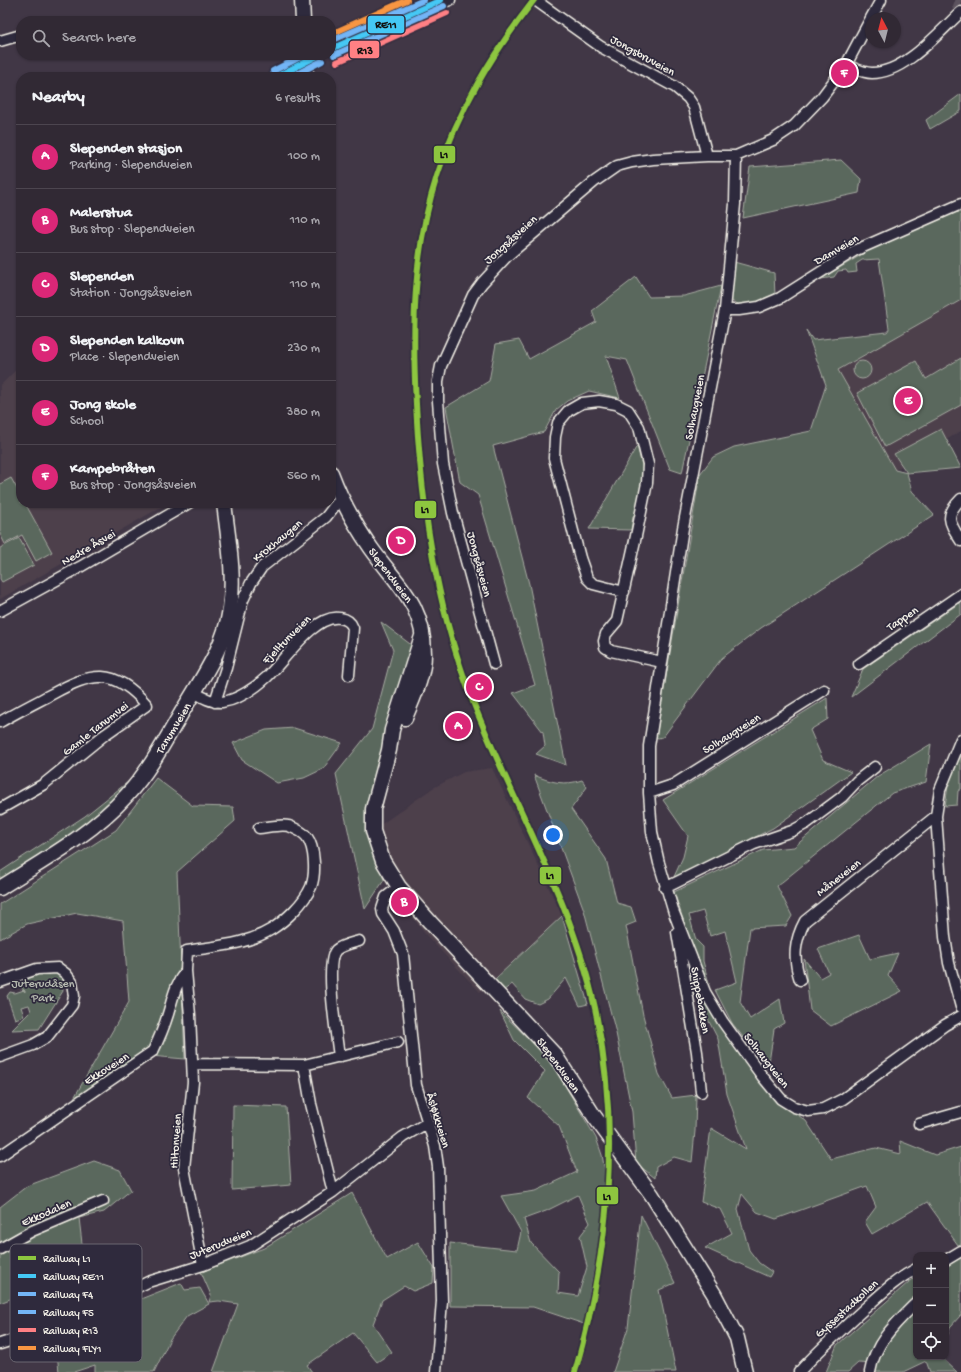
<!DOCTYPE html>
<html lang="en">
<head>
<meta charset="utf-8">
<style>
  body { margin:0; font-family:"Gochi Hand",sans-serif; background:#3d3540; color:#f1f3f6 }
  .controls { position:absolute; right:12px; bottom:12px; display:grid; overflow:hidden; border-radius:8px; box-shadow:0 1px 3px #0004 }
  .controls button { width:36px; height:36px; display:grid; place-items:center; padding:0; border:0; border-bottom:1px solid #4c454f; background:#312934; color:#f1f3f6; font:20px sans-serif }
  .compass { position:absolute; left:865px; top:12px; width:36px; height:36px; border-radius:50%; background:#312934; box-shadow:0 1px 3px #0004; rotate:353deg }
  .you { position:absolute; left:553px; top:835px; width:14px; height:14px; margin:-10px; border:3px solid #fff; border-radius:50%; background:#1a73e8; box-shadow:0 0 0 6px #1a73e833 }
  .badge { display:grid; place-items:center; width:26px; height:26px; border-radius:50%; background:#db2777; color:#fff; font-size:13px; font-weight:700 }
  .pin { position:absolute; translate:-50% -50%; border:2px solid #fff; box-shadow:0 1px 4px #0006 }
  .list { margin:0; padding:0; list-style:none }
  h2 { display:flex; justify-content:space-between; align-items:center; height:52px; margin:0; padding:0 16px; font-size:17px }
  h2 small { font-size:13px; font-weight:400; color:#a8a6ac }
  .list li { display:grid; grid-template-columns:26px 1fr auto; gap:12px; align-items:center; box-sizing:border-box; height:64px; padding:0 16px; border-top:1px solid #4c454f }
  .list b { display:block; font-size:15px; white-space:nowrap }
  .list p { margin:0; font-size:13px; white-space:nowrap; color:#a8a6ac }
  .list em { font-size:13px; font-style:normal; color:#a8a6ac }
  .icon { flex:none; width:22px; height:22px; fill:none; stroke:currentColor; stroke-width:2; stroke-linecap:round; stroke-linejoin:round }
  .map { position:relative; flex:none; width:961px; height:1372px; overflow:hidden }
  .search { position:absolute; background:#312934; box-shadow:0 1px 3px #0004; left:16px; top:16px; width:320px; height:44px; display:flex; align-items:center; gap:10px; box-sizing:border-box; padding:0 14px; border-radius:16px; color:#a8a6ac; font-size:15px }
  .panel { position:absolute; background:#312934; box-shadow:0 1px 3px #0004; left:16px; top:72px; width:320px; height:436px; border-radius:16px }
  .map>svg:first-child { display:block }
  .built { fill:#4e404c }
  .green { fill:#5a675d; stroke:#a7aca2; fill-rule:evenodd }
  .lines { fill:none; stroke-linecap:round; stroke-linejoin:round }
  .motorway-tunnel { stroke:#5c535e; stroke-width:18; stroke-dasharray:18 9; stroke-linecap:butt }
  .minor-casing { stroke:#f4f1e8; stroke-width:13 }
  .secondary-casing { stroke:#f4f1e8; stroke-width:17 }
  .minor { stroke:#2f2a3d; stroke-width:10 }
  .secondary { stroke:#2f2a3d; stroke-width:14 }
  .rail-1-casing { stroke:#2f2a3d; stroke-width:9 }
  .rail-2-casing { stroke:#2f2a3d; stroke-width:9 }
  .rail-3-casing { stroke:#2f2a3d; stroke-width:9 }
  .rail-4-casing { stroke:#2f2a3d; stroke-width:9 }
  .rail-5-casing { stroke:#2f2a3d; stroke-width:9 }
  .rail-6-casing { stroke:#2f2a3d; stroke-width:9 }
  .rail-1 { stroke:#8dc63f; stroke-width:6 }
  .rail-2 { stroke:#44c8f5; stroke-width:6 }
  .rail-3 { stroke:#73b5f6; stroke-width:6 }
  .rail-4 { stroke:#73b5f6; stroke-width:6 }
  .rail-5 { stroke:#ff8084; stroke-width:6 }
  .rail-6 { stroke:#f89642; stroke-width:6 }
  .labels { text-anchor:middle; stroke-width:3.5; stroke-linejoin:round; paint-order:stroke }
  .street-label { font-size:12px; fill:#f4f1e8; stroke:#2f2a3d }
  .park-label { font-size:12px; fill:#b6bab0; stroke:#2f2a3d }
  .key { fill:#2f2a3d; stroke:#6a6670; stroke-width:1 }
  .key-label { font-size:11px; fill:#f4f1e8 }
  .line-badge { stroke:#2f2a3d; stroke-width:1.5 }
  .pale-badge-label { font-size:11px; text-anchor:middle; font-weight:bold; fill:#111 }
</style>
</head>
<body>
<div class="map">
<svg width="961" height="1372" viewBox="0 0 961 1372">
  <rect width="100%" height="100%" fill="#413746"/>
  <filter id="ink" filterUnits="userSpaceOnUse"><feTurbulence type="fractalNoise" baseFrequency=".025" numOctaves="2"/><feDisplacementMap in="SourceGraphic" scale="8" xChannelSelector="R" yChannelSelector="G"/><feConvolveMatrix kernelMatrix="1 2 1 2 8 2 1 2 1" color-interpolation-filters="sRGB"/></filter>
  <g filter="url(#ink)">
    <path class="built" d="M961,300V431L895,470L838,370Z
      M21,365V503H168L0,599V386Z
      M492,768L562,916L480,992L426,935L384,880L369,833L433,788L464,772Z"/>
    <path class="green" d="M961,94V111L930,129L926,120Z
      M841,160L861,179L859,193L743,218L750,167Z
      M961,212V300L838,370L895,470L907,473L894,454L941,429L961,468L907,473L912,491L934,515L761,628L722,658L663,737L658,738L656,737L700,474L713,457L734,447L811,431L826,385L806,330L813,340L887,332L889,329L879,259L862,260L856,264L857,272L848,273L846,270L838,271L834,277L821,279L871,249L949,213Z
      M734,262L774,273L775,296C759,302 745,310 730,300Z
      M636,277L649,297L684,296L721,286L682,473L670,469L627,360L606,356L620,398L589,391L567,401L556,410L544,432L493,446L529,584L566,765L536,754L545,746L543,732L513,693L535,685L478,495L460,482L446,407L489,381L496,344L519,340L529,359L596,322L592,311Z
      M961,358V405L885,447L857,393L916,361L926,379Z
      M853 370a9 9 0 1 1 18 0a9 9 0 1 1-18 0Z
      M637,446L645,477L642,507L633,516L631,530L589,529Z
      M11,478L21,496V503H25L52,552L36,561L22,535L5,544L0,534V484Z
      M19,538L34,565L2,582L0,579V548Z
      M961,602V614L851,697L863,669Z
      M381,622L414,647L369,806L377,861L384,880L365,909L336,774L372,729L393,650Z
      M827,698L828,719L810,730L823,760L851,772L773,828L673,879L683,857L688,836L663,800Z
      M294,728L342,743L323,769L304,778L277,783L242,760L233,743L266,730Z
      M931,744L926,782L892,793L777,886L792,916L786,926L750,928L740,1002L750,1019L780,999L784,1023L774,1029L768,1069L732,1023L715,990L737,982L725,931L710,936L703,911L689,915L696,940L703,947V961L709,984L695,955L674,892L763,850L794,847L878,776Z
      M961,754V789L958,791L957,805L945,806L949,780Z
      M534,775C550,782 565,786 582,780L587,787L571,809L606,859L617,903L631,907L636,922L626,926L643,1015L659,1074L672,1098L696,1095L695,1131L692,1162L674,1157L656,1167L655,1178L636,1163L632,1112L616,1033L584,910Z
      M156,778L193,806L233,807L235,821L177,872L185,1059L139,1055L71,1103L129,1002L123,921L77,913L27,924L0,939V904L116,830Z
      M129,781L130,785L86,824L0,880V872L85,816Z
      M562,916L588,1004L580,1006L566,978L548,999L538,1004L525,999L512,984L503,991L495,979Z
      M859,935L870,959L898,953L888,976L902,991L831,1026L810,1010L804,959L820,978L829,973L818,949Z
      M689,970L702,994L740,1056L773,1097L806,1121L831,1159L876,1148L901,1154L900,1141L935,1155L961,1147V1244L958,1245L927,1202L872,1234L865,1222L876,1207L867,1186L776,1219L757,1212L742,1194L738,1209L749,1250L759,1263L772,1272L769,1277L705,1248L732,1233L720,1209L701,1202L711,1128L746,1149L727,1094L718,1039L692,988Z
      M45,971L59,973L65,979L61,982L63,991L39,1029L12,1030L31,1011L29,1005L21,1007L24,1016L15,1019L7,996L10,992L15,993L24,990L25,992L24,990L11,981Z
      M500,1011L537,1047L557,1072L596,1138L602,1155L605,1171L601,1232L584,1324L533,1307L450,1306V1243L517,1250L521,1232L501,1196L536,1191L577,1172L559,1126L528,1098L545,1071L514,1040ZM578,1195L590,1223L580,1236L587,1267L578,1296L558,1293L559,1272L531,1243L524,1219L546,1211Z
      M233,1105L286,1107L291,1185L232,1190Z
      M94,1161L120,1170L131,1190L104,1212L79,1218L85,1269L0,1303V1207L27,1186Z
      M352,1193L387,1259L418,1242L434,1268L433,1283L413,1291L404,1286L382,1300L373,1324L392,1352L377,1362L353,1333L307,1365L312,1372H213L238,1304L219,1301L209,1302L211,1295L201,1272L264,1248Z
      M641,1215L675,1283L659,1290L676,1372H613L628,1328Z
      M961,1257V1315L950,1327L946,1341V1266Z
      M916,1278V1357H941L957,1372H930L926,1361L903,1372H875L876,1364L858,1363L848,1372H826L837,1345L910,1281Z
      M181,1283L185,1290L200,1288L209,1304L187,1316L170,1339L154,1372H95V1365L74,1372H59L55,1333Z"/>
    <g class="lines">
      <path class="motorway-tunnel" d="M955,0L961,2"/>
      <g class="minor-casing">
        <path id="minor" d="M535,0L601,47L675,87L688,98L694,107L707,156
          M871,18L881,0
          M331,35L369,29L450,0
          M0,41L21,35
          M846,65C854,68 863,73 872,73C905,73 938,33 961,12
          M736,156L735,204L725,310L683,528L649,746V793L652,832L659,863L674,913L705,992L723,1022L762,1076L781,1099L794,1107L808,1111L823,1109L843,1099L945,1025L961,1016
          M725,310H739L759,307L780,298L854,251L961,204
          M961,499C944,516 949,522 961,541
          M624,592L593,584L587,578L580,558L554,458L555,437L558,423L568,411L582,403L599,401L616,404L628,410L639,427L648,464L647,483L636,536L617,621L606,634L604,641L605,647L611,651L662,662
          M0,611L80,567L189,503
          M494,664L453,513L443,464L438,401V381L441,366L473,295L482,283L507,256L594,182L617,166L632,162L653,159L707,156H736L773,140L794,126L822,97L846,65L871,18
          M859,664L961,594
          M194,692C202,697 212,703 222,702C238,700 256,687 267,677C284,661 315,613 340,618C347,619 351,622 353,628L349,675
          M215,702L226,668L243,600L251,583L262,567L326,517L336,504L342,500
          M0,722C17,712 35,703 52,694C92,672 114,667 147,705L103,736L44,784L0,809
          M961,739L940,790L936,816L945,937L949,963L961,1007
          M649,793L673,785L824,690
          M399,887L386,897L382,909L383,914L394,931L403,954L416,1085L435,1146L438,1167L442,1301L436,1372
          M665,888L754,844L792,831L807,823L842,797L857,781L875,767
          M677,932L697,1052L701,1092
          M800,980C793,959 794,941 805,921L936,816
          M0,982L37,969L58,968L66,974L72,982L74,996L72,1005L47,1037L33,1045L0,1057
          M339,1057C337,1038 324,962 336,950C342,945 352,943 359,941
          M193,1064L304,1065L398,1042
          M304,1065L311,1104L333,1192
          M919,1124L961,1112
          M0,1156L153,1051C159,1039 164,1027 168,1014C173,998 175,984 186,971
          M0,1249L32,1231L103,1201
          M946,1260L961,1251
          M203,1265L184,1168L193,1082L190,1015L186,971L187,951C216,946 246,945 272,929C286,920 304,903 311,887C316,874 315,848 307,837C304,833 294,828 289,826C281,824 268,827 259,828
          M0,1344L58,1326L148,1282L203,1265L250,1246L333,1192L403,1137L427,1123
          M799,1372C819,1350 841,1330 863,1310C880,1295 896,1279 916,1269
          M870,1372C875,1342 896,1323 916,1303"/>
      </g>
      <g class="secondary-casing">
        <path id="secondary" d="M302,0L303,21
          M305,55L306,77
          M331,473C341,500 355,525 371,548C398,586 424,603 424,654C424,676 413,698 405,718
          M422,636L392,730L389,750L373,809V831L383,861L399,887L430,922L555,1055L594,1116L652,1195L714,1294L737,1338L745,1372
          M0,888C44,860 92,834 127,795C152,768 169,733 188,702C206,672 225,644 230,609C235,574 228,538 224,503"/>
      </g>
      <use href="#minor" class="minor"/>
      <use href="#secondary" class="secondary"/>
      <g class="rail-1-casing">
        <path id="rail-1" d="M534,0C492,54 458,110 437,176C413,250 412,327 416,404C421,503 435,601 470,694C510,800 571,896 595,1008C621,1132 609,1252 575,1372"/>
      </g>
      <g class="rail-2-casing">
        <path id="rail-2" d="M331,49L441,0
          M276,77L319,55"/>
      </g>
      <g class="rail-3-casing">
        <path id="rail-3" d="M334,55L444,6
          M291,77L322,61"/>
      </g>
      <g class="rail-4-casing">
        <path id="rail-4" d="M331,41L424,0
          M273,71L304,55"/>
      </g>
      <g class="rail-5-casing">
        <path id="rail-5" d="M337,62L447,13"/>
      </g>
      <g class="rail-6-casing">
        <path id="rail-6" d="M331,34L407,0"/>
      </g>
      <use href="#rail-1" class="rail-1"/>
      <use href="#rail-2" class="rail-2"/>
      <use href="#rail-3" class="rail-3"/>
      <use href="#rail-4" class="rail-4"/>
      <use href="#rail-5" class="rail-5"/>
      <use href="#rail-6" class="rail-6"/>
    </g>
  </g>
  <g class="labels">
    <g class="street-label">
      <text transform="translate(643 55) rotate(29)" y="4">Jongsbruveien</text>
      <text transform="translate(510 239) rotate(-42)" y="4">Jongsåsveien</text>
      <text transform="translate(836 249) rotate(-30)" y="4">Damveien</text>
      <text transform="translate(694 407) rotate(-79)" y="4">Solhaugveien</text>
      <text transform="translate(277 540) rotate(-39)" y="4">Krokhaugen</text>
      <text transform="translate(88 547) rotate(-30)" y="4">Nedre Åsvei</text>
      <text transform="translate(480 564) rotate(75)" y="4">Jongsåsveien</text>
      <text transform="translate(391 575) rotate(53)" y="4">Slependveien</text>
      <text transform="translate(902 618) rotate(-34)" y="4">Tappen</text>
      <text transform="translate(286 639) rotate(-45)" y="4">Fjelltunveien</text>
      <text transform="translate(95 728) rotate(-38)" y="4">Gamle Tanumvei</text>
      <text transform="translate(173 728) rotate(-59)" y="4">Tanumveien</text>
      <text transform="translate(731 733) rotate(-32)" y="4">Solhaugveien</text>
      <text transform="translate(838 877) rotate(-38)" y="4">Måneveien</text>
      <text transform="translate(701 1000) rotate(80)" y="4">Snippebakken</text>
      <text transform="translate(767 1060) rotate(52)" y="4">Solhaugveien</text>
      <text transform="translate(559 1065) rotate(54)" y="4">Slependveien</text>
      <text transform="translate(106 1068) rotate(-32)" y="4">Ekkoveien</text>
      <text transform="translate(439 1120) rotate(73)" y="4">Åsløkkveien</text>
      <text transform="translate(175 1141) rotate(-86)" y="4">Hiltonveien</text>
      <text transform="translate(46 1212) rotate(-23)" y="4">Ekkodalen</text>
      <text transform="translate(220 1243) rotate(-22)" y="4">Juterudveien</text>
      <text transform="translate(846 1308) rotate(-42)" y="4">Gyssestadkollen</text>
    </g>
    <g class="park-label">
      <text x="43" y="987">Juterudåsen<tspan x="43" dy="14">Park</tspan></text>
    </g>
  </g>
  <rect x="10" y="1244" width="132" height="118" rx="6" class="key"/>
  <rect x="18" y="1256" width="18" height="4" fill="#8dc63f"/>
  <rect x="18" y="1274" width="18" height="4" fill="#44c8f5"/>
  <rect x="18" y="1292" width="18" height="4" fill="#73b5f6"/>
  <rect x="18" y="1310" width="18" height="4" fill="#73b5f6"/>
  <rect x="18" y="1328" width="18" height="4" fill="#ff8084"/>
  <rect x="18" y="1346" width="18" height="4" fill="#f89642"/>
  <g class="key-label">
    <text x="43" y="1262">Railway L1</text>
    <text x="43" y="1280">Railway RE11</text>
    <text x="43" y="1298">Railway F4</text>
    <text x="43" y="1316">Railway F5</text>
    <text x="43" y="1334">Railway R13</text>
    <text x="43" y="1352">Railway FLY1</text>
  </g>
  <g class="line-badge">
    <rect x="367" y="15" width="38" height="19" rx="4" fill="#44c8f5"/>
    <rect x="349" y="40" width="31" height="19" rx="4" fill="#ff8084"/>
    <rect x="433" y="145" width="23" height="19" rx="4" fill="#8dc63f"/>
    <rect x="414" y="500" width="23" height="19" rx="4" fill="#8dc63f"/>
    <rect x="539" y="866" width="23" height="19" rx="4" fill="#8dc63f"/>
    <rect x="596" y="1186" width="23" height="19" rx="4" fill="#8dc63f"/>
  </g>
  <g class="pale-badge-label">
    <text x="386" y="28">RE11</text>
    <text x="365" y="54">R13</text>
    <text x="444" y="158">L1</text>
    <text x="425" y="513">L1</text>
    <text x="550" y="879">L1</text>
    <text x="607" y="1200">L1</text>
  </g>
</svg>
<div class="controls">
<button>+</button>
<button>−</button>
<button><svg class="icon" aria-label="locate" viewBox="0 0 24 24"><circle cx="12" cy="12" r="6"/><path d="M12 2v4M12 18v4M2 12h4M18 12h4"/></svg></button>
</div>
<svg class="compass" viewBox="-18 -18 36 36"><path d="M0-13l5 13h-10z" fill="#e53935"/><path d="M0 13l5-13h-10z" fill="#a8a6ac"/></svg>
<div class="you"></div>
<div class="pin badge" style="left:458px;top:726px">A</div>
<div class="pin badge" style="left:404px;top:902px">B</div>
<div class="pin badge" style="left:479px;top:687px">C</div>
<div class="pin badge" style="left:401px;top:541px">D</div>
<div class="pin badge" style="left:908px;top:401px">E</div>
<div class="pin badge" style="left:844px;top:73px">F</div>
<div class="search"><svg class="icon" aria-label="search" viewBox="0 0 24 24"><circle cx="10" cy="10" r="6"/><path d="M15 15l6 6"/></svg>Search here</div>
<section class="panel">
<h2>Nearby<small>6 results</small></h2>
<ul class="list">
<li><span class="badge">A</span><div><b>Slependen stasjon</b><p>Parking · Slependveien</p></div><em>100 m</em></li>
<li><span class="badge">B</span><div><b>Malerstua</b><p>Bus stop · Slependveien</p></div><em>110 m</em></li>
<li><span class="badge">C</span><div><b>Slependen</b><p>Station · Jongsåsveien</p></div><em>110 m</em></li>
<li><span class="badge">D</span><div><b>Slependen kalkovn</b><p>Place · Slependveien</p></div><em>230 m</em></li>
<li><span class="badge">E</span><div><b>Jong skole</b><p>School</p></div><em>380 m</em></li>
<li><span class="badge">F</span><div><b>Kampebråten</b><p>Bus stop · Jongsåsveien</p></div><em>560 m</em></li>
</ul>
</section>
</div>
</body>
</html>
